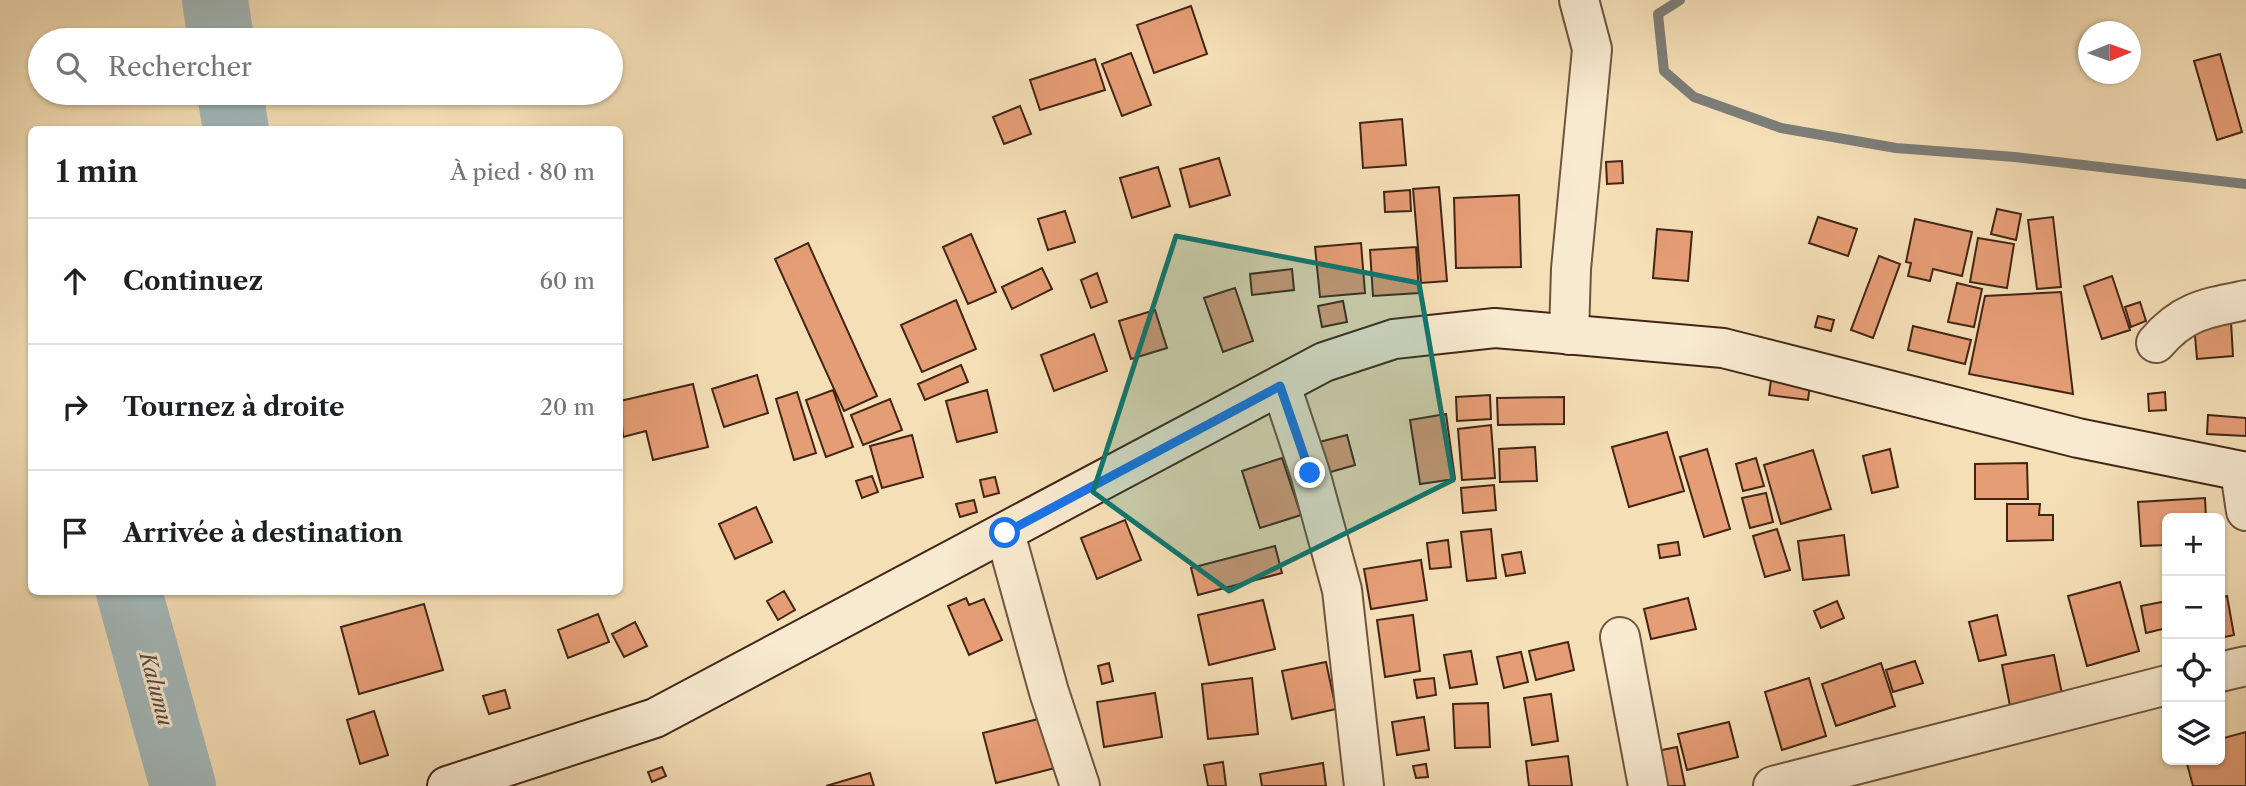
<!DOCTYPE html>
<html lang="fr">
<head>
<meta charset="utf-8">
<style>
  body { margin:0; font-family:"Libre Caslon Text",serif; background:#f2f2f2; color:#202124 }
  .controls { position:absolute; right:21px; bottom:21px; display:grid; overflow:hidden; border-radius:10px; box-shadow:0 2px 5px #0004 }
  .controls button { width:63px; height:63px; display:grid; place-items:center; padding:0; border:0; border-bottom:2px solid #e0e0e0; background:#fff; color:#202124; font:35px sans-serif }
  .compass { position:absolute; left:2078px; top:21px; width:63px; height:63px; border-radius:50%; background:#fff; box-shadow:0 2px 5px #0004; rotate:89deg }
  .stop { position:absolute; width:21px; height:21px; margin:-16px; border:5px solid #1a73e8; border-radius:50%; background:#fff }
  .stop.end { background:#1a73e8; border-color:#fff; box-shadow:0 2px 7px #0008 }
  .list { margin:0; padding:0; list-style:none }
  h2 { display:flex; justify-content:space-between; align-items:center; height:91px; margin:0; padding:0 28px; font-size:30px }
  h2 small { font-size:23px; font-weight:400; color:#757577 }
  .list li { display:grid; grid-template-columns:46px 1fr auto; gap:21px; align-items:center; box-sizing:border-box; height:126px; padding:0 28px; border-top:2px solid #e0e0e0 }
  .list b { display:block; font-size:26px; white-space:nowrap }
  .list em { font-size:23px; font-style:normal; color:#757577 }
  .icon { flex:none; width:38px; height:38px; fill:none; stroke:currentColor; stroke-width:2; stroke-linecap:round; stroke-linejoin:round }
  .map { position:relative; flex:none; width:2246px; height:786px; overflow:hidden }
  .search { position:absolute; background:#fff; box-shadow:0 2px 5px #0004; left:28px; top:28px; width:595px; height:77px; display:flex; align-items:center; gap:18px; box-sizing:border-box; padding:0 24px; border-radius:38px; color:#757577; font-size:26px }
  .panel { position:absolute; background:#fff; box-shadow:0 2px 5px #0004; left:28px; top:126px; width:595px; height:469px; border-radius:10px }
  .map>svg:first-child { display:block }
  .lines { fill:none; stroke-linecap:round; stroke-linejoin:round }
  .stream { stroke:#7d7e79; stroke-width:10 }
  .river { stroke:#a3b9bb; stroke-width:66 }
  .building { fill:#e59d75; stroke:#432516; stroke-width:2 }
  .minor-casing { stroke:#70543e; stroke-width:42 }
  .secondary-casing { stroke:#432516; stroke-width:42 }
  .minor { stroke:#f8ead0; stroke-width:38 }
  .secondary { stroke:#f8ead0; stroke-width:38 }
  .route { stroke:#1a73e8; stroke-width:9 }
  .marked { fill:#0f766e; fill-opacity:0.2; stroke:#0f766e; stroke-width:5; stroke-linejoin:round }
  .labels { text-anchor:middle; stroke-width:6; stroke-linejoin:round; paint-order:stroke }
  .water-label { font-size:21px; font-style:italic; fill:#5b4a3f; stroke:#f8ead0 }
</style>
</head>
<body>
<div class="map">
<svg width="2246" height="786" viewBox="0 0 2246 786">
  <rect width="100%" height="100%" fill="#f5dfb7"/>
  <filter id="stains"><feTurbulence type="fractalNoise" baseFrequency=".00286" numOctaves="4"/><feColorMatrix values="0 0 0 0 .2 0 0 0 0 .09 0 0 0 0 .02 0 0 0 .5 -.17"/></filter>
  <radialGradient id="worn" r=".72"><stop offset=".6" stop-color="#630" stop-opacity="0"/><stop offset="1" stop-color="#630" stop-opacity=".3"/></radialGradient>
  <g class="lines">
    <path class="stream" d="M1680,0L1658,14L1664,71L1694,97L1781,128L1896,148L2015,157L2246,184"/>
    <path class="river" d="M215,0L221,40
      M230,93L236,130
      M129,592L183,786"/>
  </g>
  <path class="building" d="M1191,6L1207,54L1154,73L1137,25Z
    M1131,53L1151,105L1122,116L1102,64Z
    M2220,54L2242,132L2217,140L2194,61Z
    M1095,59L1105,90L1040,110L1030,80Z
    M1020,106L1031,134L1004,144L993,117Z
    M1402,119L1406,165L1363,168L1360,123Z
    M1219,158L1230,195L1190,207L1180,169Z
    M1622,161L1623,183L1607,184L1606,162Z
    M1158,167L1170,206L1132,218L1120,178Z
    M1439,187L1447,281L1421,283L1413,189Z
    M1410,190L1411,211L1385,212L1384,192Z
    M1519,195L1521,267L1456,268L1454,198Z
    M1997,209L2021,214L2016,240L1991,234Z
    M1065,211L1075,242L1048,250L1038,219Z
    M1818,217L1857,229L1848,256L1809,243Z
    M2053,217L2061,287L2037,289L2028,220Z
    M1915,219L1972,232L1962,276L1933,269L1930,281L1908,276L1911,263L1906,262Z
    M1657,229L1692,232L1688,281L1653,278Z
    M971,234L996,292L968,304L943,247Z
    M1978,238L2014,244L2007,288L1970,282Z
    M808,243L877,396L844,411L775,259Z
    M1361,243L1365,293L1320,297L1315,247Z
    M1416,247L1419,293L1373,296L1370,250Z
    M1879,256L1900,264L1873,338L1851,330Z
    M1042,268L1052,289L1012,309L1002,287Z
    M1292,269L1294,290L1252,295L1250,274Z
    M1097,273L1107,302L1091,308L1081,280Z
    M2112,276L2130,330L2102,339L2084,286Z
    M1957,283L1982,289L1974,327L1948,322Z
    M1235,288L1253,341L1223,352L1204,298Z
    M2061,292L2073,394L1969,374L1985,296Z
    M956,300L976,349L922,372L901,325Z
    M1343,301L1347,322L1322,327L1318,306Z
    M2140,302L2146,321L2131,327L2125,307Z
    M1155,310L1167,348L1131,359L1119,321Z
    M1818,316L1834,320L1831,331L1815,327Z
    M2231,322L2233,356L2197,359L2194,324Z
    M1913,326L1971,340L1965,364L1908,350Z
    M1094,334L1107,371L1054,391L1041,355Z
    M961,365L968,382L925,400L918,384Z
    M757,375L768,413L724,427L712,389Z
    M1771,380L1810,385L1808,400L1769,395Z
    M693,384L708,447L653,460L646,431L623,437L620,401Z
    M833,390L853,447L826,457L806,400Z
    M987,390L997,432L957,442L946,401Z
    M797,392L816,453L794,460L776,399Z
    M2165,392L2166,410L2149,411L2148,394Z
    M1490,395L1491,419L1457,421L1456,397Z
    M1564,397V424L1498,425L1497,398Z
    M890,399L902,430L863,445L851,415Z
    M1446,414L1455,479L1420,484L1410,420Z
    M2208,415L2246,418V436L2207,434Z
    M1491,425L1495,478L1462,480L1458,429Z
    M1667,432L1684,491L1629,507L1612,447Z
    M912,435L923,477L882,488L870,446Z
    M1347,435L1355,465L1327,473L1319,442Z
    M1535,447L1537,481L1500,482L1499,449Z
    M1707,449L1730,529L1704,537L1680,457Z
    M1890,449L1898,487L1872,493L1863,456Z
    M1813,450L1831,509L1781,524L1764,465Z
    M1282,458L1301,515L1260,528L1242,471Z
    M1756,458L1764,486L1743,491L1736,464Z
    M2027,463L2028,499H1975V464Z
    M872,476L878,492L862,498L856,481Z
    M995,477L999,493L984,497L980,480Z
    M1494,485L1496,510L1463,513L1461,488Z
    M1766,493L1773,522L1750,528L1742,498Z
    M2205,498L2206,518H2167V545L2141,546L2138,502Z
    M974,500L977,512L960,517L956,504Z
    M2007,504H2040L2039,515H2053V540L2007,541Z
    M756,507L772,542L735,559L719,524Z
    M1125,520L1141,560L1097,579L1081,538Z
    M1491,529L1496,578L1467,581L1461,532Z
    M1777,529L1790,570L1765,577L1753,536Z
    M1844,535L1849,575L1803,580L1798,541Z
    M1448,540L1451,567L1430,569L1427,543Z
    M1678,542L1680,555L1660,558L1658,545Z
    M1275,546L1282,573L1198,595L1191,568Z
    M1521,552L1525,573L1506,576L1502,555Z
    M1421,560L1427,600L1371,609L1364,569Z
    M2120,582L2139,651L2087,666L2068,596Z
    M784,591L795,610L778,620L767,601Z
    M2227,596L2234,635L2220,638V598Z
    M966,598L969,605L984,599L1002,640L969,655L948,606Z
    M1688,598L1696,629L1651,639L1644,609Z
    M1263,600L1275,649L1209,665L1198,615Z
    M1837,601L1844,618L1821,628L1814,611Z
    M2167,601V628L2146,633L2141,606Z
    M424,604L443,670L359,694L341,627Z
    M598,614L609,642L568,658L558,630Z
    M1413,615L1420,671L1385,677L1377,620Z
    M1997,615L2006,655L1979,661L1969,622Z
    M635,622L647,646L624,657L612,634Z
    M1568,642L1574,670L1536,680L1529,651Z
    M1471,651L1477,684L1450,688L1444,655Z
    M1521,652L1528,682L1504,688L1497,657Z
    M2054,655L2062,694L2010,706L2002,665Z
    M1915,661L1923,683L1893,692L1886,670Z
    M1326,662L1336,709L1292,719L1282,671Z
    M1109,663L1113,681L1102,684L1098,666Z
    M1881,663L1895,706L1836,726L1822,684Z
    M1252,678L1258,734L1208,739L1202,684Z
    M1434,678L1436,695L1417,698L1414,680Z
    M1809,678L1826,736L1782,750L1765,692Z
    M505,690L510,708L489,714L483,696Z
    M1155,693L1162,737L1104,747L1097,702Z
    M1551,694L1558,741L1532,745L1524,698Z
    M1488,703L1490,747L1455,748L1453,704Z
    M374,711L388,755L360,764L347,720Z
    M1424,717L1429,750L1397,755L1392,722Z
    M1042,718L1055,768L996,783L983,733Z
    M1729,722L1738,757L1687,770L1678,734Z
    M2246,732V786H2193L2186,760H2220V739Z
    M1677,747L1685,786H1653L1647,753Z
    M1568,756L1572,786H1529L1526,761Z
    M1223,762L1226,786H1208L1204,765Z
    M1323,763L1326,786H1262L1260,774Z
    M1426,764L1428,777L1416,778L1413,766Z
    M662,767L666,776L652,782L648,772Z
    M870,773L874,786H826Z"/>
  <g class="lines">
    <g class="minor-casing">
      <path id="minor" d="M1569,335L1571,269L1592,49L1579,0
        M2156,343C2183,311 2206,308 2246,300
        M1281,386L1310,473L1342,590L1364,786
        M2240,471L2246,511
        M1005,533L1049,692L1080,786
        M1620,637L1648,786
        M2220,672L2246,666
        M1773,786L2167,685"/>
    </g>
    <g class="secondary-casing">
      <path id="secondary" d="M447,786L655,718L1324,362L1394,339L1495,328L1723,348L2078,438L2246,472"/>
    </g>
    <use href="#minor" class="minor"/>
    <use href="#secondary" class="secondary"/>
  </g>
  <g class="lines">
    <path class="route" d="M1005,533L1280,386L1310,473"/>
  </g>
  <path class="marked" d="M1176,236L1419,283L1453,480L1229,591L1093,492Z"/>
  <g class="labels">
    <g class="water-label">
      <text transform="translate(156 689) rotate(75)" y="7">Kalumu</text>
    </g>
  </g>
  <rect width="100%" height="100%" filter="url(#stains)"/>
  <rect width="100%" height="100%" fill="url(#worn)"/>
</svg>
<div class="controls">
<button>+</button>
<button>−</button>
<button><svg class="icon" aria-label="locate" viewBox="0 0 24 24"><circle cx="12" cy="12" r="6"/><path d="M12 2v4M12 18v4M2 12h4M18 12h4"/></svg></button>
<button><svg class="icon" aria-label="layers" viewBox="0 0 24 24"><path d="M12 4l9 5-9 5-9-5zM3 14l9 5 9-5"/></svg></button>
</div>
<svg class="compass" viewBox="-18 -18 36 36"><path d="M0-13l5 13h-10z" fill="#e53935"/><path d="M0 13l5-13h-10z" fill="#757577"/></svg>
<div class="stop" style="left:1005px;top:533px"></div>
<div class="stop end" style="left:1310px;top:473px"></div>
<div class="search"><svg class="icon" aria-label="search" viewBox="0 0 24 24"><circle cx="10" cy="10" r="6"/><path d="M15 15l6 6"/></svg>Rechercher</div>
<section class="panel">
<h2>1 min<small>À pied · 80 m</small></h2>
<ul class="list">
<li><svg class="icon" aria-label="ahead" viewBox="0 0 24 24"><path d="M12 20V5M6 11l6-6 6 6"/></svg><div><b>Continuez</b></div><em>60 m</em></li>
<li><svg class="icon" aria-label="right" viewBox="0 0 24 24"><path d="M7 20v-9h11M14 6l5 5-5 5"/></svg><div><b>Tournez à droite</b></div><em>20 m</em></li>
<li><svg class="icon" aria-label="arrive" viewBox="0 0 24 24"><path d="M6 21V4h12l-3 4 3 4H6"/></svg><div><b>Arrivée à destination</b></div></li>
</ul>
</section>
</div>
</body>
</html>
